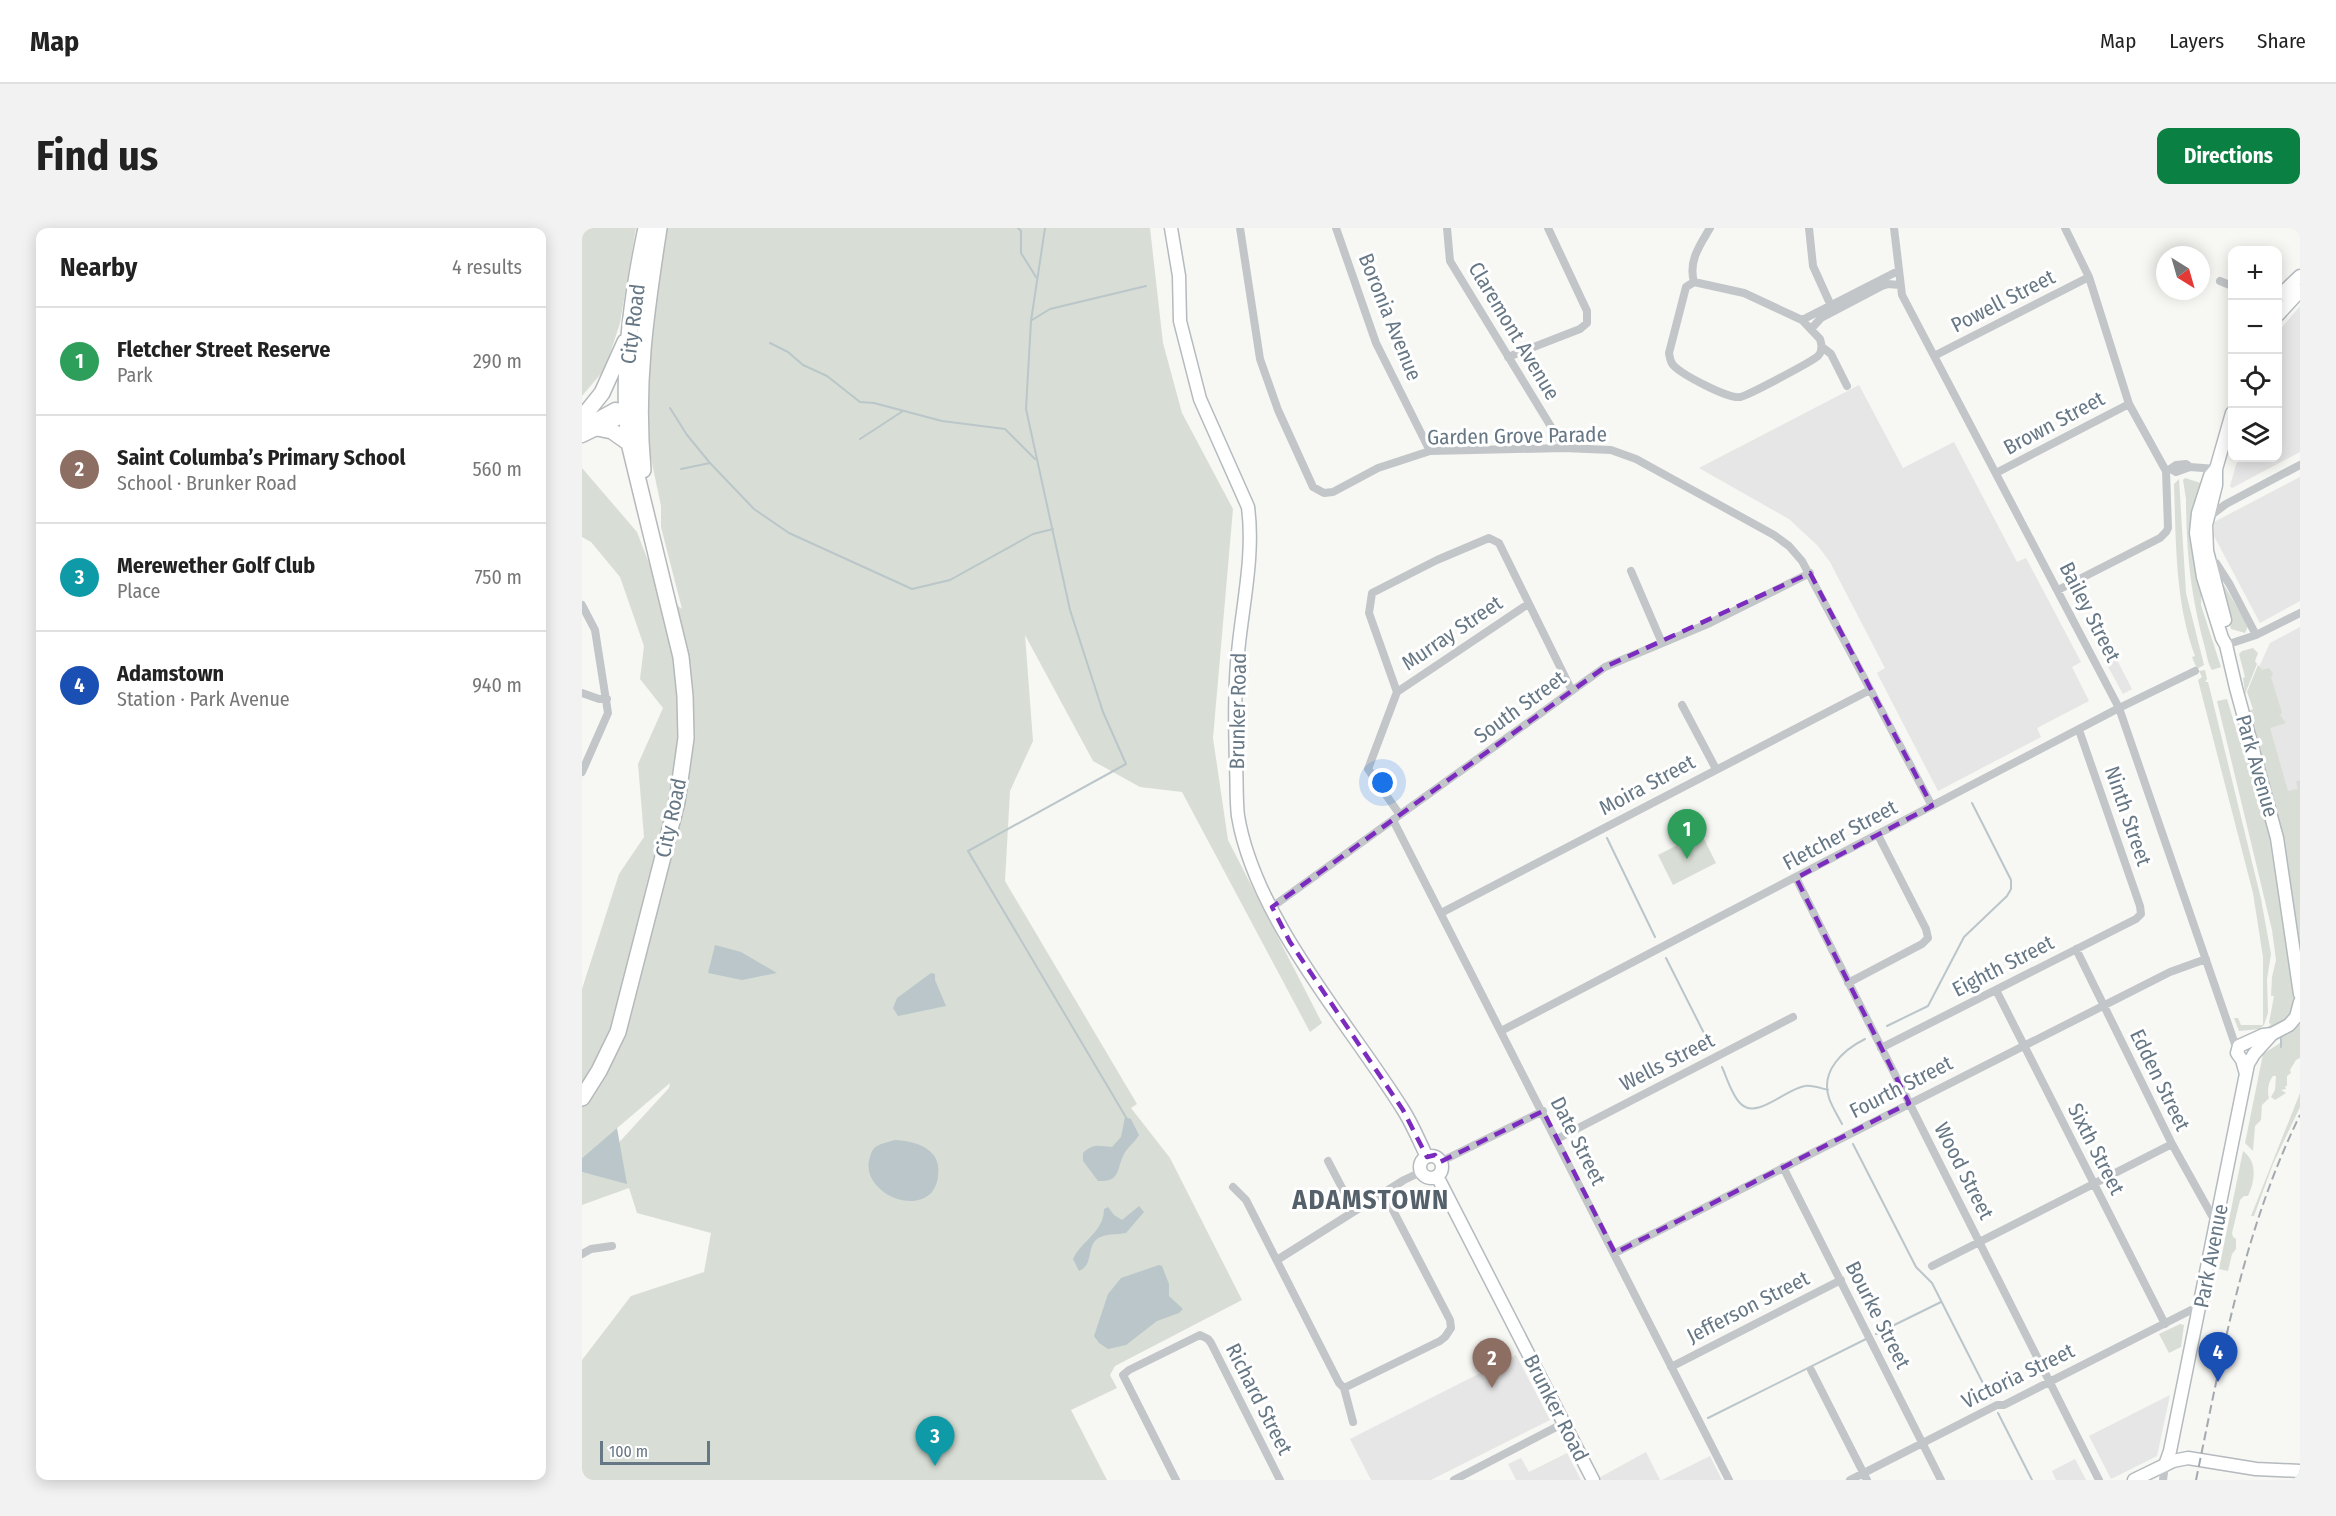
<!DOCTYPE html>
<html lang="en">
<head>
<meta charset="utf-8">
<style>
  body { margin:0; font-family:"Fira Sans Condensed",sans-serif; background:#f2f2f2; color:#222 }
  .controls { position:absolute; right:18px; top:18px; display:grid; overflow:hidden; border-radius:12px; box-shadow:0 3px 15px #0003 }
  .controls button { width:54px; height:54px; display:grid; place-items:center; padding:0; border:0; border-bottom:2px solid #e0e0e0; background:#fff; color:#222; font:30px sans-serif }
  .compass { position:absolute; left:1574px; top:18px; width:54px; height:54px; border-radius:50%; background:#fff; box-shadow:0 3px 15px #0003; rotate:143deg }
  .scale { position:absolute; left:18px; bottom:15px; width:110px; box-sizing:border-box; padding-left:6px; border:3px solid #667785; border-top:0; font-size:16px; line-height:21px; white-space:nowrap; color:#667785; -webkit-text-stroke:4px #fff; paint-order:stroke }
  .you { position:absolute; left:801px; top:555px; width:21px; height:21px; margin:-15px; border:4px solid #fff; border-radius:50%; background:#1a73e8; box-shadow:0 0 0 9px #1a73e833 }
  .badge { display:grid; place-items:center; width:39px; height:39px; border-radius:50%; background:#0b8043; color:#fff; font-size:20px; font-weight:700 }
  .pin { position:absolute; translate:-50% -50px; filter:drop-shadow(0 2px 3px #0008) }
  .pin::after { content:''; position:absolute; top:32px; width:21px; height:18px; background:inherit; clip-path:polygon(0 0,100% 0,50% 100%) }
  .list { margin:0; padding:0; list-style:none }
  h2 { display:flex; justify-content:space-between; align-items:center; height:78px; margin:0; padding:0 24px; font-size:26px }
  h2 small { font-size:20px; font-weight:400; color:#767676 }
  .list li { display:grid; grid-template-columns:39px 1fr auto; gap:18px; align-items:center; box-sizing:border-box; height:108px; padding:0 24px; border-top:2px solid #e0e0e0 }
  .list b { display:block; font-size:22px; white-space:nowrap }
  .list p { margin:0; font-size:20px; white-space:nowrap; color:#767676 }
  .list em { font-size:20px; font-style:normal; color:#767676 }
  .icon { flex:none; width:33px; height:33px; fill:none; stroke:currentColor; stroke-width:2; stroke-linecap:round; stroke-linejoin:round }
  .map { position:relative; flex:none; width:1718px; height:1252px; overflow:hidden; border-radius:12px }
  header { display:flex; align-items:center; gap:36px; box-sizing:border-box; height:84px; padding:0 30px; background:#fff; border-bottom:2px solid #e0e0e0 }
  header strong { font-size:28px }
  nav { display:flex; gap:33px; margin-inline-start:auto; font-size:21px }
  .intro { display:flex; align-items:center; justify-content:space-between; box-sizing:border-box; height:144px; padding:0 36px }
  h1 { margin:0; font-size:42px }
  .button { padding:15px 27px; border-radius:12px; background:#0b8043; color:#fff; font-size:21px; font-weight:700 }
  main { display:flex; gap:36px; padding:0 36px }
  aside { flex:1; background:#fff; border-radius:12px; box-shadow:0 3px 15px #0003 }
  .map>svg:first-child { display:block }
  .built { fill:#e5e6e5 }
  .green { fill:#d8ded5 }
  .water { fill:#bac6ca }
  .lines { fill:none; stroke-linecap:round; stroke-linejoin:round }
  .stream { stroke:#bac6ca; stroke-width:2 }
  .secondary-casing { stroke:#b4babe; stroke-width:15 }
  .highway-casing { stroke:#b5b9bc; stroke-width:18 }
  .street { stroke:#c2c6c9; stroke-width:8 }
  .secondary { stroke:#fff; stroke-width:12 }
  .highway { stroke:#fff; stroke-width:15 }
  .rail { stroke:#a3a9af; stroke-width:2; stroke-dasharray:9 4.5; stroke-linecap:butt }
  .marked { fill:none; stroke:#7b2cbf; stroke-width:4.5; stroke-dasharray:12 8; stroke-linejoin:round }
  .labels { text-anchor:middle; stroke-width:6; stroke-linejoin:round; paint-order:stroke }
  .street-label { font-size:21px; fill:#667785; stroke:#fff }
  .district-label { font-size:27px; font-weight:bold; letter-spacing:1.5px; fill:#54606a; stroke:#fff }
</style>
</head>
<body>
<header>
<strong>Map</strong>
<nav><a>Map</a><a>Layers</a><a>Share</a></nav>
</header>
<div class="intro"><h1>Find us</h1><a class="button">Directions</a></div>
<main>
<aside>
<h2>Nearby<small>4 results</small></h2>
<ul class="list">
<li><span class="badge" style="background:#2e9e5b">1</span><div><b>Fletcher Street Reserve</b><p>Park</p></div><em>290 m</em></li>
<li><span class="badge" style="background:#8d6e63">2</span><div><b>Saint Columba’s Primary School</b><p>School · Brunker Road</p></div><em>560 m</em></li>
<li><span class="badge" style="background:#0f9aa8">3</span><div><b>Merewether Golf Club</b><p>Place</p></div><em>750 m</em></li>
<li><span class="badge" style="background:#1a4fb4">4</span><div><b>Adamstown</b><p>Station · Park Avenue</p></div><em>940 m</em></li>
</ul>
</aside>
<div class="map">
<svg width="1718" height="1252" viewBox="0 0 1718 1252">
  <rect width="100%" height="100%" fill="#f7f7f4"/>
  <path class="built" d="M1718,78V224L1650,260L1648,258L1656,230H1696V104Z
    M1277,157L1321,240L1372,214L1435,334L1444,330L1499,434L1490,439L1507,473L1455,500L1459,509L1356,563L1295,445L1303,440L1248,334L1236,318L1207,291L1117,240Z
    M1718,249V373L1678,395L1632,308V294Z
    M1718,399V677L1705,595L1666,463L1688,415Z
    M1534,430L1550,461L1541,466L1524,435Z
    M934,1127L968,1192L849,1252H789L768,1211Z
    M1588,1167L1575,1228L1529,1251L1507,1208Z
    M1064,1224L1078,1252H1013Z
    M985,1225L999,1252H934L926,1236L939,1230L947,1244Z
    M1128,1228L1140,1252H1080Z
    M1493,1231L1504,1252H1474L1470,1243Z"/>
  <path class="green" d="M0,0H54L38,95L23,141L0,168Z
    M84,0H568L581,115L600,185L651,281L631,510L646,612L740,795L728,804L600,564L558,559L511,533L443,407L451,513L428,563L423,653L555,876L549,880L588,930L660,1072L533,1138L528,1147L535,1160L489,1182L525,1252H0V1132L49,1068L122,1044L129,1005L55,985L47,960L0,977V944L8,946L87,860L88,855L0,930V761L37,646L62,609L56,536L81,480L58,451L62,418L38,349L9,314L0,309V240L55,304L78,364L100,381L79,299V278L63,202L69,90Z
    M1603,250L1622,256L1619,377L1639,439L1630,442C1626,436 1625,428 1623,420C1609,369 1604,325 1604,271L1601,252Z
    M1597,251L1604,365L1622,437L1615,441L1610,429L1613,428C1593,374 1594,314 1592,256Z
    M1642,357L1666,398L1663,405L1649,401L1640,361Z
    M1671,420L1676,425L1673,433L1675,436L1663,466L1661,450L1663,449L1657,426L1660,423Z
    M1676,437L1680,442L1687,440L1691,446L1689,449L1700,485L1698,487L1704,495L1688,500L1706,563L1716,561L1714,554L1718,552V728L1667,483L1671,481L1665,464Z
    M1623,442L1625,451L1623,454H1626L1630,470L1679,671L1689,726L1685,751L1686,785L1682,797L1677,801L1657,803L1652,790H1656L1659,797H1681V729L1671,665L1616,452L1620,449L1617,443Z
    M1645,471L1655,504V501L1661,508L1688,601L1710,737L1712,774L1711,782L1701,795L1682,803L1689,796L1687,795L1692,768H1689L1690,749L1694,732L1690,702L1635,473Z
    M1119,605L1134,635L1091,657L1076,627Z
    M1718,796V830L1714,832L1708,842L1709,845L1705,848V858H1703L1704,861L1699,862L1704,865L1693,872L1689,869L1693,862L1694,848H1691C1686,854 1685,863 1687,870L1680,877L1679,892L1673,898L1671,923L1663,915L1681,826L1698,815L1700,807Z
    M1718,865V879L1691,936L1672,988H1669Z
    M1661,923C1676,934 1673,953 1666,968H1662L1658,972L1650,1005L1651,1009L1654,1011V1021L1650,1026L1646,1043L1637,1041Z
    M1598,1096L1602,1097L1599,1119L1587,1125L1577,1106Z"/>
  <path class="water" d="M133,717L159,724L195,745L160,752L126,745Z
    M349,745L353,746V752L364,778L316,788L311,780L315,770Z
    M543,889L549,891L557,907C553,914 546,919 542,926C534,942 539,954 516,953L501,933V925C511,915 517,918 530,919L539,909Z
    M35,900L45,956L0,944V930Z
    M313,912C334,913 360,921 356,947C356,953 353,960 350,964C328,988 277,960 288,929C289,925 291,920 295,918C300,915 307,914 313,912Z
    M557,978L562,984L544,1005C534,1007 524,1005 515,1011C504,1020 512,1037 497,1043L491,1031C500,1012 522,1004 522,981L526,979L532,987L540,992Z
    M577,1037L580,1038L587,1056V1068L601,1081L597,1085L575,1093L544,1117L526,1121L517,1115L512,1108L526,1066L539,1050Z"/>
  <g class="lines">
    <path class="stream" d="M436,0L439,3V25L454,49
      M463,0L449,93L444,181L488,382L521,484L544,536L386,623L545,891
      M450,92L468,81L564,58
      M188,115L206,124L221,137L245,148L278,174L292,175L360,193L423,201L453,231
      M88,180L105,207L128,235
      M278,211L321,183
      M99,241L128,235L172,281L207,305L330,361L368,352L451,306L471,301
      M1025,610L1073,709
      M1084,730L1129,819
      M1305,798L1346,778L1382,709L1425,668L1429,661V652L1390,575
      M1699,810V819
      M1140,839C1145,850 1150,868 1159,876C1175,892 1205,860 1223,858C1230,857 1238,860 1246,862
      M1260,896C1256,888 1250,879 1247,870C1238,843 1261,822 1283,811
      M1271,916L1334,1039L1350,1055L1409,1171
      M1294,1106L1359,1074
      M1416,1185L1450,1252
      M1126,1190L1284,1111"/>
    <g class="secondary-casing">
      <path id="secondary" d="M589,0L597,48L598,93L618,171L666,279C672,324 662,370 657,415C652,455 653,498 654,538C655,554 654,572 656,588C673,690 766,794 820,880C830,895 837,913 845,929
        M1696,69L1718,48
        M1696,87L1718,63
        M0,199L33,181L44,183
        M0,208L35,191L44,183
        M1634,241L1628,248L1616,285L1614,305L1621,349L1640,410L1644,417L1654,460L1695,610L1718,766
        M1643,392L1625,323L1624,297L1634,257V241L1650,185
        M1664,846L1660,832L1655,825L1657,818L1681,807L1690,806L1707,797L1714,789L1718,774
        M838 939a11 11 0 1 1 22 0a11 11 0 1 1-22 0Z
        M855,948L1011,1252
        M1583,1237L1588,1223L1666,836L1672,826L1690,806
        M1552,1252L1591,1233L1606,1230L1674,1241L1718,1243"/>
    </g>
    <g class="highway-casing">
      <path id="highway" d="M0,190L20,165L43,114
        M15,200L30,203L47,215
        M61,242C53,157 64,84 77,0
        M0,870L17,843L36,804L95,574L104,510L103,468L99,429L47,215C39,148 50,66 64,0"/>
    </g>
    <path class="street" d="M658,0L678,131L696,182L731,259L742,265L751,264L796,240L848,223L982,220L1029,222L1054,231L1192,307L1207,318L1220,333L1350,578
      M754,0L794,115L848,223
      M865,0L868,33L982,220
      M1227,0L1231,38L1250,80
      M1312,0L1320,67L1537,480L1655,822
      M1638,53L1650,58
      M1112,54L1162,65L1220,92L1238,111C1240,117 1241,123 1236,128C1231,133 1165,168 1158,169C1146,171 1101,147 1092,138C1088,134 1088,130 1087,125L1104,59Z
      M1112,54C1106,33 1118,17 1128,0
      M1220,92L1316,43
      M1229,101L1239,90L1300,58L1306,56L1318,57
      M1240,119L1249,126L1265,158
      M1352,128L1507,49
      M926,129L998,101L1005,95V83L966,0
      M1589,241L1594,244L1608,239L1634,241
      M1585,243L1594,237L1604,236L1608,239
      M1414,245L1547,176
      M1626,287L1632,285L1644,276L1718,237
      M1628,336L1634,335L1648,357L1674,407
      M1049,343L1080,415
      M1476,362L1578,310L1584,304L1586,300L1584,243L1547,176L1507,49L1483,0
      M0,377L13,402L26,485L0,544
      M1644,417L1674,407L1718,385
      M815,464L946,376
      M0,465L17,471H25
      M1100,477L1134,541
      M818,587L786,541L815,464L787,385L790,365L855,332L907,310L917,315L990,463
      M811,592L1147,1252
      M1214,650L1517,1252
      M690,679L1023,439L1128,395L1228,345
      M859,685L1288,462
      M1494,721L1590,916L1634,995
      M1266,755L1340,716L1346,710L1344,701L1296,607
      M1414,762L1583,1096
      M919,803L1537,480L1613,443
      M1299,820L1554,691L1559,686L1558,678L1497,502
      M975,911L1211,789
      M746,933L772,983
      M858,934L961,883
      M1201,939L1359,1252
      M651,959L664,972L757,1155L762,1160L858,1113L863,1109L869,1100L868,1092L802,965
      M1033,1025L1588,744L1624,731
      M0,1026L9,1021L30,1018
      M695,1032L822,952L839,944
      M1350,1038L1590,916
      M1089,1139L1259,1052
      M1229,1142L1285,1252
      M762,1160L771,1194
      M594,1252L541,1147L547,1142L618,1107L626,1111L629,1115L698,1252
      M872,1252L982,1195
      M1268,1252L1415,1177H1422L1619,1077
      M1581,1252L1583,1237"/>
    <use href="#secondary" class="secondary"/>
    <use href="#highway" class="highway"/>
    <path class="rail" d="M1614,1252C1640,1127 1661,1003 1718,887"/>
  </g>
  <path class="marked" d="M1228,345L1350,578L1214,650L1327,875L1033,1025L961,883L858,934L853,927L845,929L821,882L708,714L690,679L1023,439Z"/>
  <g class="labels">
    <g class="street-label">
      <text transform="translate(1421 73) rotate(-27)" y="7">Powell Street</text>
      <text transform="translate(808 89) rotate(68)" y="7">Boronia Avenue</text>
      <text transform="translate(51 96) rotate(-83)" y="7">City Road</text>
      <text transform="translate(932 103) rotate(59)" y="7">Claremont Avenue</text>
      <text transform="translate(1472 195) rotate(-28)" y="7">Brown Street</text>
      <text transform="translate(935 208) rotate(-1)" y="7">Garden Grove Parade</text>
      <text transform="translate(1508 384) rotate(63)" y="7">Bailey Street</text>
      <text transform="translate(870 405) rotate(-34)" y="7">Murray Street</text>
      <text transform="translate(938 479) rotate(-36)" y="7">South Street</text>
      <text transform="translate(656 483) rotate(-89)" y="7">Brunker Road</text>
      <text transform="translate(1675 538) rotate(74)" y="7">Park Avenue</text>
      <text transform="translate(1065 557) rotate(-28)" y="7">Moira Street</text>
      <text transform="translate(1546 588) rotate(71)" y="7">Ninth Street</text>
      <text transform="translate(89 590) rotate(-78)" y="7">City Road</text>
      <text transform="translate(1258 607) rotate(-28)" y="7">Fletcher Street</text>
      <text transform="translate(1421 738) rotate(-27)" y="7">Eighth Street</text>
      <text transform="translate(1085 834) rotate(-27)" y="7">Wells Street</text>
      <text transform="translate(1578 852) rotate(64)" y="7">Edden Street</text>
      <text transform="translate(1319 859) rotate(-27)" y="7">Fourth Street</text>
      <text transform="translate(996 913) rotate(63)" y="7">Date Street</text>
      <text transform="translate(1514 921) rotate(63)" y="7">Sixth Street</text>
      <text transform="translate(1382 943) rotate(63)" y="7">Wood Street</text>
      <text transform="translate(1629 1028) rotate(-79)" y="7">Park Avenue</text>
      <text transform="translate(1166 1079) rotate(-27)" y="7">Jefferson Street</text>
      <text transform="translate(1296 1087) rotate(63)" y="7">Bourke Street</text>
      <text transform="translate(1436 1148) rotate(-26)" y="7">Victoria Street</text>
      <text transform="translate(677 1171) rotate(63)" y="7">Richard Street</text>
      <text transform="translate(974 1180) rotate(63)" y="7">Brunker Road</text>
    </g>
    <g class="district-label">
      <text x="789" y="981">ADAMSTOWN</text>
    </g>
  </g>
</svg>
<div class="controls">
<button>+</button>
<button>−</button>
<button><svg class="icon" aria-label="locate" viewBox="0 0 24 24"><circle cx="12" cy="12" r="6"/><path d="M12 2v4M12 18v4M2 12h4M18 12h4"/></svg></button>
<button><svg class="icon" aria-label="layers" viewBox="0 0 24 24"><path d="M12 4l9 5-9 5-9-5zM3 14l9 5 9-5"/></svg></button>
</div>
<svg class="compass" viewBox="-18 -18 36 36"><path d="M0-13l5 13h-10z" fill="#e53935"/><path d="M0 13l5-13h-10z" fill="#767676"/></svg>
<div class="scale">100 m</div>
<div class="you"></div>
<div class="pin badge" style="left:1105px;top:631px;background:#2e9e5b">1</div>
<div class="pin badge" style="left:910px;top:1160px;background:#8d6e63">2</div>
<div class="pin badge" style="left:353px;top:1238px;background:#0f9aa8">3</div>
<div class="pin badge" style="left:1636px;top:1154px;background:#1a4fb4">4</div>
</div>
</main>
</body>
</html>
